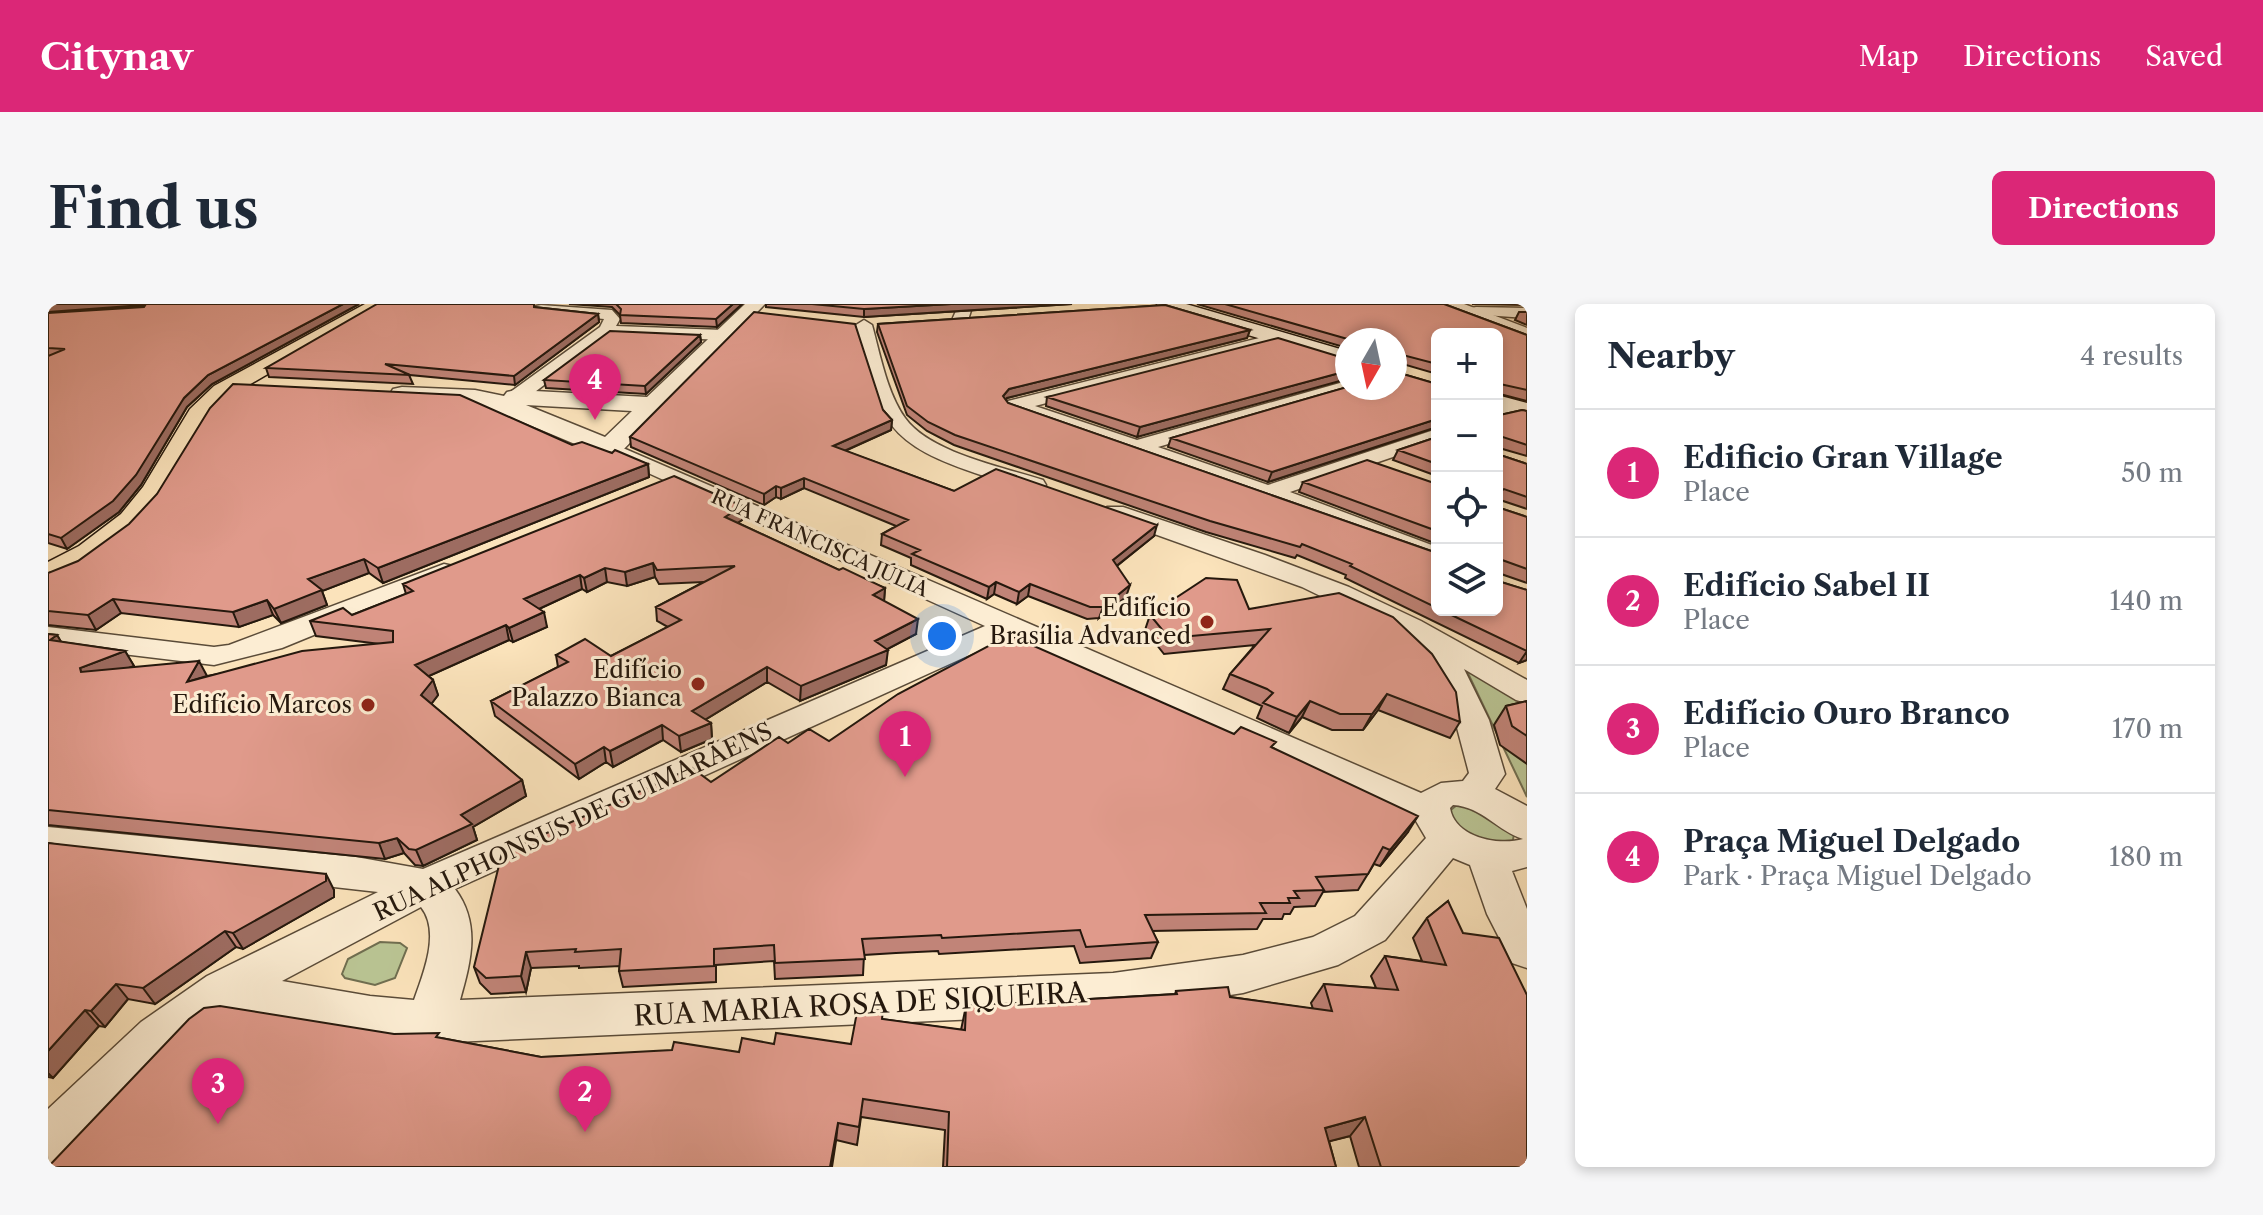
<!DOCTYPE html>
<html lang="en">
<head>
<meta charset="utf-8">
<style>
  body { margin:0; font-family:"Libre Caslon Text",serif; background:#f6f6f7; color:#1f2937 }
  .controls { position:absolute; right:24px; top:24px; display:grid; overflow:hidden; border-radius:12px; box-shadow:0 4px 12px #0003 }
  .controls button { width:72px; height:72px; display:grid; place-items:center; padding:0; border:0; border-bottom:2px solid #e0e1e3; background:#fff; color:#1f2937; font:40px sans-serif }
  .compass { position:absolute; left:1287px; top:24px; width:72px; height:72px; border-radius:50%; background:#fff; box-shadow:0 4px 12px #0003; rotate:189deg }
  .you { position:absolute; left:894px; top:332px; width:28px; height:28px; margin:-20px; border:6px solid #fff; border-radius:50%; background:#1a73e8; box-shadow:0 0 0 12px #1a73e833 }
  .badge { display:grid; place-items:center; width:52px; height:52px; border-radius:50%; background:#db2777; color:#fff; font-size:26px; font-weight:700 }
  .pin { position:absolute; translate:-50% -66px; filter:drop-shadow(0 2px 4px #0008) }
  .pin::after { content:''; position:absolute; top:42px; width:28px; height:24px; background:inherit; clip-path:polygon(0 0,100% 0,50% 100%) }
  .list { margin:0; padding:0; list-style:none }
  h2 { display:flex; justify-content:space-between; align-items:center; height:104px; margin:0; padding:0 32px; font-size:34px }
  h2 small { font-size:26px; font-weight:400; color:#747a83 }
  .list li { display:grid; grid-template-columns:52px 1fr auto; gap:24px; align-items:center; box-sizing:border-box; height:128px; padding:0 32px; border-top:2px solid #e0e1e3 }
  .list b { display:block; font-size:30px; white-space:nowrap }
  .list p { margin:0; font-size:26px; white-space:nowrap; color:#747a83 }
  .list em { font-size:26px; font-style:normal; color:#747a83 }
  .icon { flex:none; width:44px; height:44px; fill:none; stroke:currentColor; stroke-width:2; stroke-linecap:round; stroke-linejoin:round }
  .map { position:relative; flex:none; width:1479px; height:863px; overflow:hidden; border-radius:12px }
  header { display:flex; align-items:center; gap:48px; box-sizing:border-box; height:112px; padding:0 40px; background:#db2777; color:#fff }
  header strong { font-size:38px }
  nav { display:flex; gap:44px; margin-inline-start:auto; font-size:28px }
  .intro { display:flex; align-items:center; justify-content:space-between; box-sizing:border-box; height:192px; padding:0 48px }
  h1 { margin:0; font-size:56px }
  .button { padding:20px 36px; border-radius:12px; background:#db2777; color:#fff; font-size:28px; font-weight:700 }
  main { display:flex; gap:48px; padding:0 48px }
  aside { flex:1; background:#fff; border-radius:12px; box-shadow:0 4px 12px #0003 }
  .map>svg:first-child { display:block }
  .green { fill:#bac594; stroke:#706e50; stroke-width:2 }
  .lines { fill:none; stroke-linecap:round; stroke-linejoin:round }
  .minor-casing { stroke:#5a4b38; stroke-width:3 }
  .tertiary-casing { stroke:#5a4b38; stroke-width:3 }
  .secondary-casing { stroke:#25180d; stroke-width:3 }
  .primary-casing { stroke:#25180d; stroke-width:3 }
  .minor { fill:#fcedd3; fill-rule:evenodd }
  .tertiary { fill:#fcedd3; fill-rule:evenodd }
  .secondary { fill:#fcedd3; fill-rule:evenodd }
  .primary { fill:#fbe3bb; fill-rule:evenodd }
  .wall { fill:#c18478; stroke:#25180d; stroke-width:2 }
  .shaded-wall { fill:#9d6c61; stroke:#25180d; stroke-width:2 }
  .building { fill:#e09a8b; stroke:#25180d; stroke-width:2 }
  .poi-dot { fill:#8f2418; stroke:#fcedd3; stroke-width:3 }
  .labels { text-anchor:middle; stroke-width:6; stroke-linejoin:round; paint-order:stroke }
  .far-street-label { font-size:20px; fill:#25180d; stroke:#fcedd3 }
  .poi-label { font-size:24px; fill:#25180d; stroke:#fcedd3; text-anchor:end }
  .street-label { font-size:24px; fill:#25180d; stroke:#fcedd3 }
  .near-street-label { font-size:28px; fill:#25180d; stroke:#fcedd3 }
</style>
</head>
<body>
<header>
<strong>Citynav</strong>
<nav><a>Map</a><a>Directions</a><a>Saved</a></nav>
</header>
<div class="intro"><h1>Find us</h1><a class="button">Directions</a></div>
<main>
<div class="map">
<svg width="1479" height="863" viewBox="0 0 1479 863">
  <rect width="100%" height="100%" fill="#fbe3bb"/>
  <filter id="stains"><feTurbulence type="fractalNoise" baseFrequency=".0025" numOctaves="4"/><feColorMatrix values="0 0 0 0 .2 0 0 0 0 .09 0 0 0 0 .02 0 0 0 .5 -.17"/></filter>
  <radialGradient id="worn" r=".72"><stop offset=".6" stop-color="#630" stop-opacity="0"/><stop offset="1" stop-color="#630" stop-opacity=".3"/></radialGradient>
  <path class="green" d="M1416,361L1479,398V493Z
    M1409,501L1427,502L1466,530L1465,536L1460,540L1420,534L1399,509Z
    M332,638L352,639L359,644L347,674L327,681L297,674L294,670L300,655Z"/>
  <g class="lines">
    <g class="minor-casing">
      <path id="minor" d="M911,0H925L920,16L912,21L904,16Z
        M493,1L564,6L572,15L568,22L675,26L683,31L675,36L562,31L475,97H461L459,93L461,89L552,23L556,15L488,8V2Z
        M1428,3L1479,4V14L1423,10V4Z
        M816,16L824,21C832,50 839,89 857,114C882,149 955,163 995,176L998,181L995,186C977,190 954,178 936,172C838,140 831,119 808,21Z
        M1231,29L1239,34L1237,37L987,102L1089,136L1299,77V84L1305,86L1110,143L1220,181L1389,125V138L1242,188L1389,243V260L1302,225L960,105L957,101L960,97Z
        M1471,99L1478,101V109L1449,118V106Z
        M561,138L1373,489L1393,479L1415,477L1421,469L1407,416L1375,342L1254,283L1059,213L1055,208L1059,203H1075L1217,251L1301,283L1373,317L1479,376V399L1468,396L1416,365L1441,416L1457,470L1447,485L1479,502V563L1464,567L1479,605V664L1464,659L1439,610L1422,561L1405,554L1337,636L1290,661L1195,689L1065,709L382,739L322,734L182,707L127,748L19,859L0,863V805L93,718L159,672L330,588L0,551V523L308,553L375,565L937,322L554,148L550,144ZM961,333L1368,517L1378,534L1307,612L1265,633L1195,651L1065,669L412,696C423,657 433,620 407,585ZM1405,501C1435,503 1449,527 1475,535C1451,542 1407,534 1402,504ZM373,603C393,628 375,670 366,696L322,692L234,677Z
        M396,260L405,262L409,268L405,274L234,344L166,361L0,341V323L166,343L181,341Z"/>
    </g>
    <g class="tertiary-casing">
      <path id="tertiary" d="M697,0H717L571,150H551L441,104L354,97L345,95L342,90L345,85L354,83L427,86L456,92L459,88L468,86L599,93ZM478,101L584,107L557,133Z
        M1390,0H1416L1479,24V37L1392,4Z"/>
    </g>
    <g class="secondary-casing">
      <path id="secondary" d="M1109,0H1138L1299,47V61L1111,4Z
        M1449,91L1479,99V115L1449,106Z"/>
    </g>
    <g class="primary-casing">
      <path id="primary" d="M317,0H340L182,92C155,121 143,152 123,185C98,228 49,270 0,282V258L31,242L73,210L95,183L142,105L166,82Z"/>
    </g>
    <use href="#minor" class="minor"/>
    <use href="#tertiary" class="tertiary"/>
    <use href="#secondary" class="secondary"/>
    <use href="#primary" class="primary"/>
  </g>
  <path class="wall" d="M0,0H311L164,80L139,103L93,181L71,208L19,245L0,239V9L97,2L96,1Z
    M521,0H694L669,23L573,19L572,11L564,3Z
    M718,0H1024L816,13L718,3Z
    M1149,0H1396L1479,31V97L1452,90V111L1474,106L1479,107V152L1451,144L1452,151L1479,160V205L1452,196V204L1479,213V279L1453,270V278L1479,286V356L1471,359L1297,274L1298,271L1249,251L1247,254L1158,228L906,141L879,127L859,111L829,28L830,20L1117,1L1202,26L1199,34L959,94L958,96L960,99L1389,249V306H1449V30H1389V70L1348,58V68L1389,80V123L1220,178L1120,143L1123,134L1299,83V84H1347V36H1299V44Z
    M1424,0H1479V1L1426,0Z
    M486,3L550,10L551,18L467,81L361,71L365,80L221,73L218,64Z
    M1471,8H1479V21L1467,16Z
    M652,31L653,38L598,90L498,84L496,76Z
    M1299,55L1089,133L998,102L999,93Z
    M835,106L844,116L843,126L797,147L906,187L1106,232L1069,262L1078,293L1051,314L1039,315L980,292L969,300L946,290L939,295L863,261V254L833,241L834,230L848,222L756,184L733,195L728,193L716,201L583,143L582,133Z
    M1389,133V172L1345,156L1350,146Z
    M524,141L564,149L600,160L601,173L335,279L321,269L274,287L279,301L233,319L225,311L191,323L73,309L48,326L0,321V269Z
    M1255,178L1389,180V240L1251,188Z
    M694,202V216L690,219L791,266L837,284L836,297L868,330L839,345L838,361L752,397L719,378L657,416L663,419L664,435L633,448L615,436L565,463L558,458L531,475L447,412L443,397L510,363L508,351L563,352L620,323L609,317L608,303L656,278L611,280L607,273L579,282L559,278L539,288L534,285L491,305L499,323L465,338L461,336L381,372L385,376L390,391L383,400L474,476L478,492L425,523L429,536L375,562L367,561L356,549L337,555L0,521V330L9,331L13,338L77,347L86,362L81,364L159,372L332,340L268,332L262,317L304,311L358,290L355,280Z
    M1201,305L1412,418L1402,434L1330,406L1315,426H1284L1254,413L1241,429L1209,414L1214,402L1175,385L1182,370L1207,341L1116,350L1097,326L1102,311Z
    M1479,397V460L1452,441L1446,421L1458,402Z
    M1186,430L1225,444L1360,528L1332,562L1326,560L1310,586L1275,588L1267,602L1246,603L1242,610H1236L1234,615H1215L1209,625L1104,627L1110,638L1103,654L1032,659L1026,642L891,650L890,647L848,649L816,651L815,671L727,675L726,657L668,661V678L575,683L571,667L572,662L531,664V662L483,664L478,688L443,690L432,679L426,663L663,478L740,439Z
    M0,539L286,586V593L195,645L188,643L107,700L80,695L57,723L51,722L5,774L0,773Z
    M1400,597L1479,863H1311L1302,832L1281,837L1288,863H895L897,826L813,813L809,841L346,730L393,734L493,753L691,748L726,740H803L834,715L913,726L918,702L1127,690L1128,687L1182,693L1265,705L1263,699L1276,680L1328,684L1323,672L1337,652L1374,657L1365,634L1379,614Z"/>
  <path class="shaded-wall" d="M0,0H95L96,1L0,8Z
    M295,0H311L164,80L139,103L93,181L71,208L19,245L13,234L136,94L160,71Z
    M685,0H694L669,23L668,15Z
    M903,0H1024L816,13V5Z
    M550,10L551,18L467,81L466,72Z
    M1202,26L1199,34L959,94L954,101L955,92L961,85Z
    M652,31L653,38L598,90L597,82Z
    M1299,67V75L1089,133L1092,123Z
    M1389,115V123L1220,178L1224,168Z
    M844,116L843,126L785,152V142Z
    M600,160L601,173L335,279L330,264Z
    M756,174V184L733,195V184Z
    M728,182V193L716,201V190Z
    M694,202V216L678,226L677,213Z
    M1109,221L1106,232L1062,267L1065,256Z
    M316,255L321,269L274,287L279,301L233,319L226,305L260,275Z
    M605,259L607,273L579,282L577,268Z
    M557,264L559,278L539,288L536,274Z
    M532,271L534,285L480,310L476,295Z
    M948,278L946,290L939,295L941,283Z
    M982,280L980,292L969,300L971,288Z
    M1082,281L1078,293L1051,314L1055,303Z
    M837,284L836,298L825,291Z
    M65,295L73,309L48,326L40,311Z
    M219,296L225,311L191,323L185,308Z
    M496,308L499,323L465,338L461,324Z
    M870,315L868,330L832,349L840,346L838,361L752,397L753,382L827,337Z
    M458,321L461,336L372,376L367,361Z
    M9,331L18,346L2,336Z
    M77,347L86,362L41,379L33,368L32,364Z
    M1479,347V356L1471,359Z
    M151,357L159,372L139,378Z
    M719,363V378L645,423L644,407Z
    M385,376L390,391L378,407L373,391Z
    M1339,390L1330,406L1315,426L1324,410Z
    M1262,397L1254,413L1241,429L1249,413Z
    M663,419L664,435L633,448L631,432Z
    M614,421L615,436L565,463L562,447Z
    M556,443L558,458L531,475L527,460Z
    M474,476L478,492L425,523L429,536L375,562L368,546L413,511Z
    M1370,512L1360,528L1332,562L1342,546Z
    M349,534L356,549L337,555L331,539Z
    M278,570L286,586V593L195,645L185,629Z
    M177,627L188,643L107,700L95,684Z
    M478,648L483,664L478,688L473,672Z
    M68,680L80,695L57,723L43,707Z
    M37,706L51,722L5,774L0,769V747Z
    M1317,813L1302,832L1263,842L1277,824Z
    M790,819L788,837L784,863H782Z"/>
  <path class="building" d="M98,0H295L160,71L136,94L88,171L65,197L13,234L0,230V52L17,45L0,44V9L96,3Z
    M329,0H486V3L550,10L466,72L337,60L362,71L218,64Z
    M568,0H685L668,15L572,11L573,5Z
    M764,0H903L816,5Z
    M1177,0H1396L1479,31V86L1452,80V111L1474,106L1479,107V141L1455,133L1451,136L1452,151L1479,160V193L1456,185L1452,188V204L1479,213V265L1454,256L1453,278L1479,286V347L1393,306H1449V30H1389V60L1351,50L1348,52V68L1389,80V115L1224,168L1123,134L1299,83V84H1347V36H1303Z
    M1117,1L1202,26L961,85L955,92L960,99L1389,249V304L1302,262L1304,260L1254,240L1252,243L1162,217L907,131L880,118L859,102L830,20Z
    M706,8L807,20L835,106L844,116L785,142L906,187L948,165L1109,221L1065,256L1082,281L1055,303H1042L982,280L971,288L948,278L941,283L864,250L872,246L834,230L860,216L756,174L733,184L728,182L716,190L582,133Z
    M562,27L652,31L597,82L496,76Z
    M1230,34L1299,55V67L1092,123L999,93Z
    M185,80L412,91L524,141L534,138L564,149L567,146L600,160L330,264L316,255L260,275L274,286L226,305L219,296L185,308L65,295L40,311L0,307V269L30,257L81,220L109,190L162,104Z
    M1389,133V160L1350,146Z
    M1319,156L1389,180V227L1255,178Z
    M626,172L694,202L677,213L791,266L795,264L837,284L825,291L870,315L827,337L840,346L753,382L719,363L644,407L663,419L631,432L614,421L562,447L556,443L527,460L443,397L520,358L508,351L537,335L563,352L633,316L608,303L687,262L609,266L605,259L577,268L557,264L536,274L532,271L476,295L496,308L461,324L458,321L367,361L385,376L373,391L474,476L413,511L424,520L368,546L361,545L349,534L331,539L0,506V330L9,331L2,336L77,347L32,364L33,368L151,357L139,378L254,347L345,338V327L262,317L295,304L304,311L365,287L355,280Z
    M1158,274L1189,276L1201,305L1291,289L1345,313L1384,350L1408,388L1412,418L1339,390L1324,410H1292L1262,397L1249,413L1215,399L1225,389L1219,385L1182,370L1222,325L1121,334L1102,311Z
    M961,331L1186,430L1193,423L1228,438L1223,443L1370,512L1342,546L1335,543L1320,570L1268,573L1276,586L1246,587L1251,594H1240L1242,599H1212L1218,609L1097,611L1110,638L1038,643L1032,626L894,634L893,631L814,635L817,655L727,659L726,641L666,645V662L571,667L573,645L527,648L528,645L478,648L473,672L438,674L426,663L454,549L644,464L663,478L731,433L740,439L761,425L781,437L850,390Z
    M1479,397V432L1464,422L1458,402Z
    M0,539L278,570V577L185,629L177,627L95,684L68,680L43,707L37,706L0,747Z
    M1400,597L1415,629L1451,634L1479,691V863H1333L1317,813L1277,824L1288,863H899L901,808L815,795L811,823L790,819L782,863H0L141,715L156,704L172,702L346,730L391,729L388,733L493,753L624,746L626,738L691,748L694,734L726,740L728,729L803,740L809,708L835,706L834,715L917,726L918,702L1129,690L1128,687L1180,683L1182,693L1284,707L1276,680L1350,686L1337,652L1398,661L1379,614Z"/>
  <g class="poi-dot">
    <circle cx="1159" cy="318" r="8"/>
    <circle cx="650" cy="380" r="8"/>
    <circle cx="320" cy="401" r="8"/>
  </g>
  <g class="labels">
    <g class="far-street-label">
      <text transform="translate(772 239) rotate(24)" y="7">RUA FRANCISCA JÚLIA</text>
    </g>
    <g class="poi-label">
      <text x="1143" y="312">Edifício<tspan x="1143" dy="28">Brasília Advanced</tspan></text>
      <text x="634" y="374">Edifício<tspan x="634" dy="28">Palazzo Bianca</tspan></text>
      <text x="304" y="409">Edifício Marcos</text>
    </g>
    <g class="street-label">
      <text transform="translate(525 518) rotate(-25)" y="8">RUA ALPHONSUS DE GUIMARÃENS</text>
    </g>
    <g class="near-street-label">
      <text transform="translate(812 700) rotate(-3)" y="10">RUA MARIA ROSA DE SIQUEIRA</text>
    </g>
  </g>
  <rect width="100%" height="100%" filter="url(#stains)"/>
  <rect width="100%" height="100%" fill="url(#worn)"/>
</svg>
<div class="controls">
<button>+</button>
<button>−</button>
<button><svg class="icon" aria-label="locate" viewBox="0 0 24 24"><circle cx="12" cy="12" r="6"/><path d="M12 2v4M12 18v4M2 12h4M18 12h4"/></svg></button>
<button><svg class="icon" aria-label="layers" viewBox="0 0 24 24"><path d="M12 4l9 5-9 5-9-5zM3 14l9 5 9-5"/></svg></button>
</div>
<svg class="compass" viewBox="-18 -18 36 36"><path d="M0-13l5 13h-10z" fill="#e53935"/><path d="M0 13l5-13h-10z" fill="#747a83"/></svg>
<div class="you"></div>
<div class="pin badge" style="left:857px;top:473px">1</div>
<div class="pin badge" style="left:537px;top:828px">2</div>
<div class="pin badge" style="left:170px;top:820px">3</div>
<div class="pin badge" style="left:547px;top:116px">4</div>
</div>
<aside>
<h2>Nearby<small>4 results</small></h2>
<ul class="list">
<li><span class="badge">1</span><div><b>Edificio Gran Village</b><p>Place</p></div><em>50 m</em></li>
<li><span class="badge">2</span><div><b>Edifício Sabel II</b><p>Place</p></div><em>140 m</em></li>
<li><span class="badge">3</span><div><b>Edifício Ouro Branco</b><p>Place</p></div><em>170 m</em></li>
<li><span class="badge">4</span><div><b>Praça Miguel Delgado</b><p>Park · Praça Miguel Delgado</p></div><em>180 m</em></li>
</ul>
</aside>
</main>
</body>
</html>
